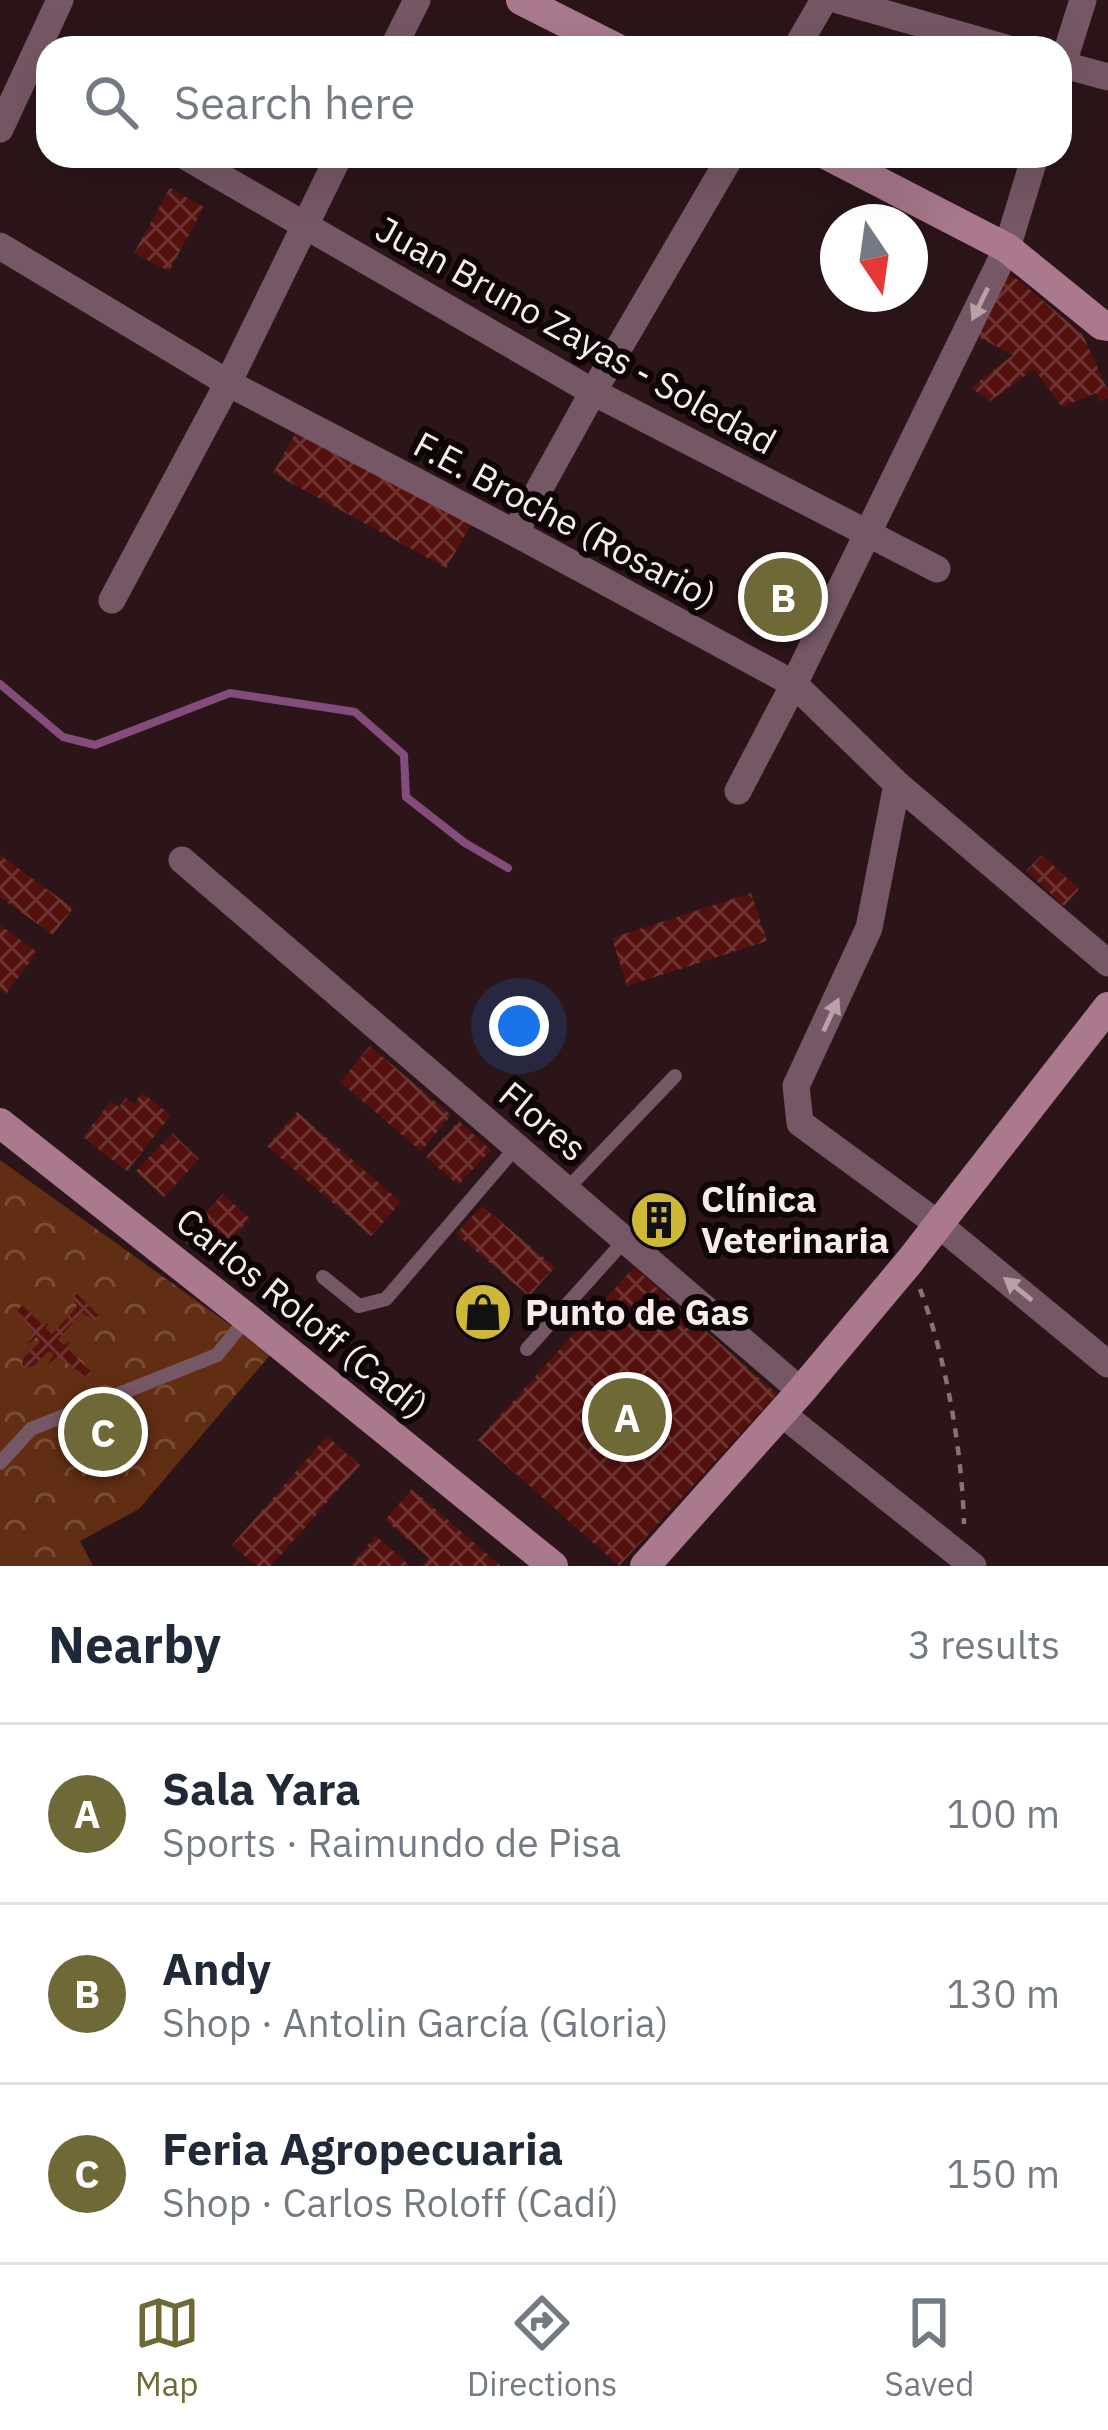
<!DOCTYPE html>
<html lang="en">
<head>
<meta charset="utf-8">
<style>
  body { margin:0; font-family:"IBM Plex Sans",sans-serif; background:#f6f6f7; color:#1f2937 }
  .compass { position:absolute; left:820px; top:204px; width:108px; height:108px; border-radius:50%; background:#fff; box-shadow:0 12px 48px #0002; rotate:167deg }
  .you { position:absolute; left:519px; top:1026px; width:42px; height:42px; margin:-30px; border:9px solid #fff; border-radius:50%; background:#1a73e8; box-shadow:0 0 0 18px #1a73e833 }
  .badge { display:grid; place-items:center; width:78px; height:78px; border-radius:50%; background:#6e6937; color:#fff; font-size:39px; font-weight:700 }
  .pin { position:absolute; translate:-50% -50%; border:6px solid #fff; box-shadow:0 3px 12px #0006 }
  .list { margin:0; padding:0; list-style:none }
  h2 { display:flex; justify-content:space-between; align-items:center; height:156px; margin:0; padding:0 48px; font-size:51px }
  h2 small { font-size:39px; font-weight:400; color:#747a83 }
  .list li { display:grid; grid-template-columns:78px 1fr auto; gap:36px; align-items:center; box-sizing:border-box; height:180px; padding:0 48px; border-top:3px solid #e0e1e3 }
  .list b { display:block; font-size:45px; white-space:nowrap }
  .list p { margin:0; font-size:39px; white-space:nowrap; color:#747a83 }
  .list em { font-size:39px; font-style:normal; color:#747a83 }
  .icon { flex:none; width:66px; height:66px; fill:none; stroke:currentColor; stroke-width:2; stroke-linecap:round; stroke-linejoin:round }
  .map { position:relative; flex:none; width:1108px; height:1566px; overflow:hidden }
  .search { position:absolute; background:#fff; box-shadow:0 12px 48px #0002; left:36px; right:36px; top:36px; height:132px; display:flex; align-items:center; gap:30px; box-sizing:border-box; padding:0 42px; border-radius:36px; color:#747a83; font-size:45px }
  .sheet { height:696px; background:#fff }
  nav { display:flex; justify-content:space-around; align-items:center; box-sizing:border-box; height:168px; border-top:3px solid #e0e1e3; background:#fff; font-size:33px; color:#747a83 }
  nav a { display:grid; justify-items:center; gap:6px }
  nav .on { color:#6e6937 }
  .map>svg:first-child { display:block }
  .park { fill:url(#park-crowns) }
  .lines { fill:none; stroke-linecap:round; stroke-linejoin:round }
  .stream { stroke:#844c7b; stroke-width:8 }
  .building { fill:url(#building-cross-hatch) }
  .path { stroke:#877376; stroke-width:4.5; stroke-dasharray:9 9; stroke-linecap:butt }
  .lane { stroke:#765765; stroke-width:14 }
  .street { stroke:#765765; stroke-width:27 }
  .secondary { stroke:#aa798e; stroke-width:30 }
  .oneway { fill:#b8a1a9 }
  .labels { text-anchor:middle; stroke-width:12; stroke-linejoin:round; paint-order:stroke }
  .street-label { font-size:36px; fill:#fbebed; stroke:#0d0506 }
  .poi-label { font-size:36px; font-weight:bold; fill:#fbebed; stroke:#0d0506; text-anchor:start }
</style>
</head>
<body>
<div class="map">
<svg width="1108" height="1566" viewBox="0 0 1108 1566">
  <defs>
    <pattern id="park-crowns" width="20" height="18" patternUnits="userSpaceOnUse" patternTransform="scale(3)"><rect width="20" height="18" fill="#612e14"/><path d="M2 6a3 3 0 1 1 6 0M12 15a3 3 0 1 1 6 0" fill="none" stroke="#794c36"/></pattern>
    <pattern id="building-cross-hatch" width="8" height="8" patternUnits="userSpaceOnUse" patternTransform="scale(3)"><rect width="8" height="8" fill="#55110e"/><path d="M0 0l8 8M0 8l8-8" fill="none" stroke="#6e3431"/></pattern>
  </defs>
  <rect width="100%" height="100%" fill="#2b1519"/>
  <path class="park" d="M0,1160L271,1354L139,1509L80,1541L93,1566H0Z"/>
  <g class="lines">
    <path class="stream" d="M0,684L63,737L95,745L230,693L355,712L404,755L406,797L465,843L508,868"/>
  </g>
  <path class="building" d="M170,188L204,207L169,271L134,253Z
    M1007,274L1020,281L1083,335L1108,391V398L1100,402L1096,393L1062,407L1034,369L990,401L971,388L1013,355L975,335Z
    M299,427L472,523L446,568L273,473Z
    M0,855L73,908L53,935L0,897Z
    M1042,855L1079,889L1064,906L1026,871Z
    M751,893L767,941L627,986L612,938Z
    M0,925L37,952L6,994L0,990Z
    M370,1046L451,1115L421,1151L340,1082Z
    M142,1093L171,1115L127,1171L83,1137L111,1101L119,1107L126,1098L134,1104Z
    M297,1112L401,1202L371,1236L267,1146Z
    M459,1121L491,1150L458,1185L426,1157Z
    M172,1133L199,1159L164,1197L136,1171Z
    M223,1194L250,1219L222,1249L205,1234L192,1248L182,1238Z
    M652,1198L682,1224L666,1241L636,1216Z
    M482,1206L555,1267L529,1296L456,1234Z
    M634,1267L777,1394L619,1566L478,1440Z
    M75,1292L99,1316L95,1320L82,1313L58,1339L63,1345L69,1342L67,1348L91,1372L87,1377L58,1357L47,1365L54,1354L49,1351L33,1366L23,1369L21,1367L24,1357L40,1342L37,1337L24,1347L34,1333L17,1311L22,1305L43,1325L49,1322L46,1328L52,1334L77,1307L72,1295Z
    M479,1293L502,1314L488,1331L464,1309Z
    M327,1436L360,1465L271,1566H257L232,1545Z
    M412,1489L501,1566H421L429,1558L385,1520Z
    M376,1536L410,1566H350Z"/>
  <g class="lines">
    <path class="path" d="M920,1289C946,1358 962,1450 964,1524"/>
    <path class="lane" d="M567,1189L675,1076
      M323,1277L359,1306L386,1299L517,1146
      M527,1349L626,1239
      M0,1463L31,1429L217,1355L247,1318"/>
    <path class="street" d="M838,0L1006,48
      M393,48L417,0
      M796,48L824,0
      M1060,64L1108,77
      M1060,73L1083,0
      M0,129L60,0
      M185,156L593,392L937,569
      M0,246L228,383L515,533L794,684L897,784L1108,963
      M515,533L593,392L731,156
      M112,600L228,383L339,156
      M897,784L869,928L796,1086L800,1123L938,1224L1108,1364
      M738,791L794,684L1007,248L1035,156
      M182,860L801,1391
      M781,1413L973,1566"/>
    <path class="secondary" d="M521,0L616,48
      M829,156L1007,248L1102,325L1108,326
      M0,1123L247,1318L553,1566
      M645,1566L801,1391L910,1261L1108,1007"/>
  </g>
  <defs><path id="oneway-solid" d="M-6-.8H1V-3.2L6.5 0L1 3.2V.8H-6Z" transform="scale(3)"/></defs>
  <g class="oneway">
    <use href="#oneway-solid" transform="translate(980 304) rotate(116)"/>
    <use href="#oneway-solid" transform="translate(831 1015) rotate(-65)"/>
    <use href="#oneway-solid" transform="translate(1018 1289) rotate(-141)"/>
  </g>
  <defs>
    <g id="building-disc" transform="scale(3)"><circle r="9.5" fill="#ceb838" stroke="#0d0506"/><path d="M-4-6H4V6H1V3H-1V6H-4ZM-2.5-4.3h1.7v1.8h-1.7ZM.8-4.3h1.7v1.8H.8ZM-2.5-1h1.7V.8h-1.7ZM.8-1h1.7V.8H.8Z" fill="#111"/></g>
    <g id="shop-disc" transform="scale(3)"><circle r="9.5" fill="#ceb838" stroke="#0d0506"/><path d="M-5-2.5h2.3a2.7 3.5 0 0 1 5.4 0H5L5.5 6h-11ZM-1.5-2.5h3a1.5 2.3 0 0 0-3 0Z" fill="#111"/></g>
  </defs>
  <g fill-rule="evenodd">
    <use href="#building-disc" x="659" y="1220"/>
    <use href="#shop-disc" x="483" y="1312"/>
  </g>
  <g class="labels">
    <g class="street-label">
      <text transform="translate(576 335) rotate(29)" y="13">Juan Bruno Zayas - Soledad</text>
      <text transform="translate(565 520) rotate(28)" y="13">F.E. Broche (Rosario)</text>
      <text transform="translate(543 1121) rotate(40)" y="13">Flores</text>
      <text transform="translate(302 1313) rotate(39)" y="13">Carlos Roloff (Cadí)</text>
    </g>
    <g class="poi-label">
      <text x="701" y="1212">Clínica<tspan x="701" dy="41">Veterinaria</tspan></text>
      <text x="525" y="1325">Punto de Gas</text>
    </g>
  </g>
</svg>
<svg class="compass" viewBox="-18 -18 36 36"><path d="M0-13l5 13h-10z" fill="#e53935"/><path d="M0 13l5-13h-10z" fill="#747a83"/></svg>
<div class="you"></div>
<div class="pin badge" style="left:627px;top:1417px">A</div>
<div class="pin badge" style="left:783px;top:597px">B</div>
<div class="pin badge" style="left:103px;top:1432px">C</div>
<div class="search"><svg class="icon" aria-label="search" viewBox="0 0 24 24"><circle cx="10" cy="10" r="6"/><path d="M15 15l6 6"/></svg>Search here</div>
</div>
<section class="sheet">
<h2>Nearby<small>3 results</small></h2>
<ul class="list">
<li><span class="badge">A</span><div><b>Sala Yara</b><p>Sports · Raimundo de Pisa</p></div><em>100 m</em></li>
<li><span class="badge">B</span><div><b>Andy</b><p>Shop · Antolin García (Gloria)</p></div><em>130 m</em></li>
<li><span class="badge">C</span><div><b>Feria Agropecuaria</b><p>Shop · Carlos Roloff (Cadí)</p></div><em>150 m</em></li>
</ul>
</section>
<nav>
<a class="on"><svg class="icon" aria-label="map" viewBox="0 0 24 24"><path d="M3 6l6-2 6 2 6-2v14l-6 2-6-2-6 2zM9 4v14M15 6v14"/></svg>Map</a>
<a><svg class="icon" aria-label="directions" viewBox="0 0 24 24"><path d="M12 3l9 9-9 9-9-9zM9 14v-3h6M13 9l2 2-2 2"/></svg>Directions</a>
<a><svg class="icon" aria-label="saved" viewBox="0 0 24 24"><path d="M7 4h10v16l-5-4-5 4z"/></svg>Saved</a>
</nav>
</body>
</html>
